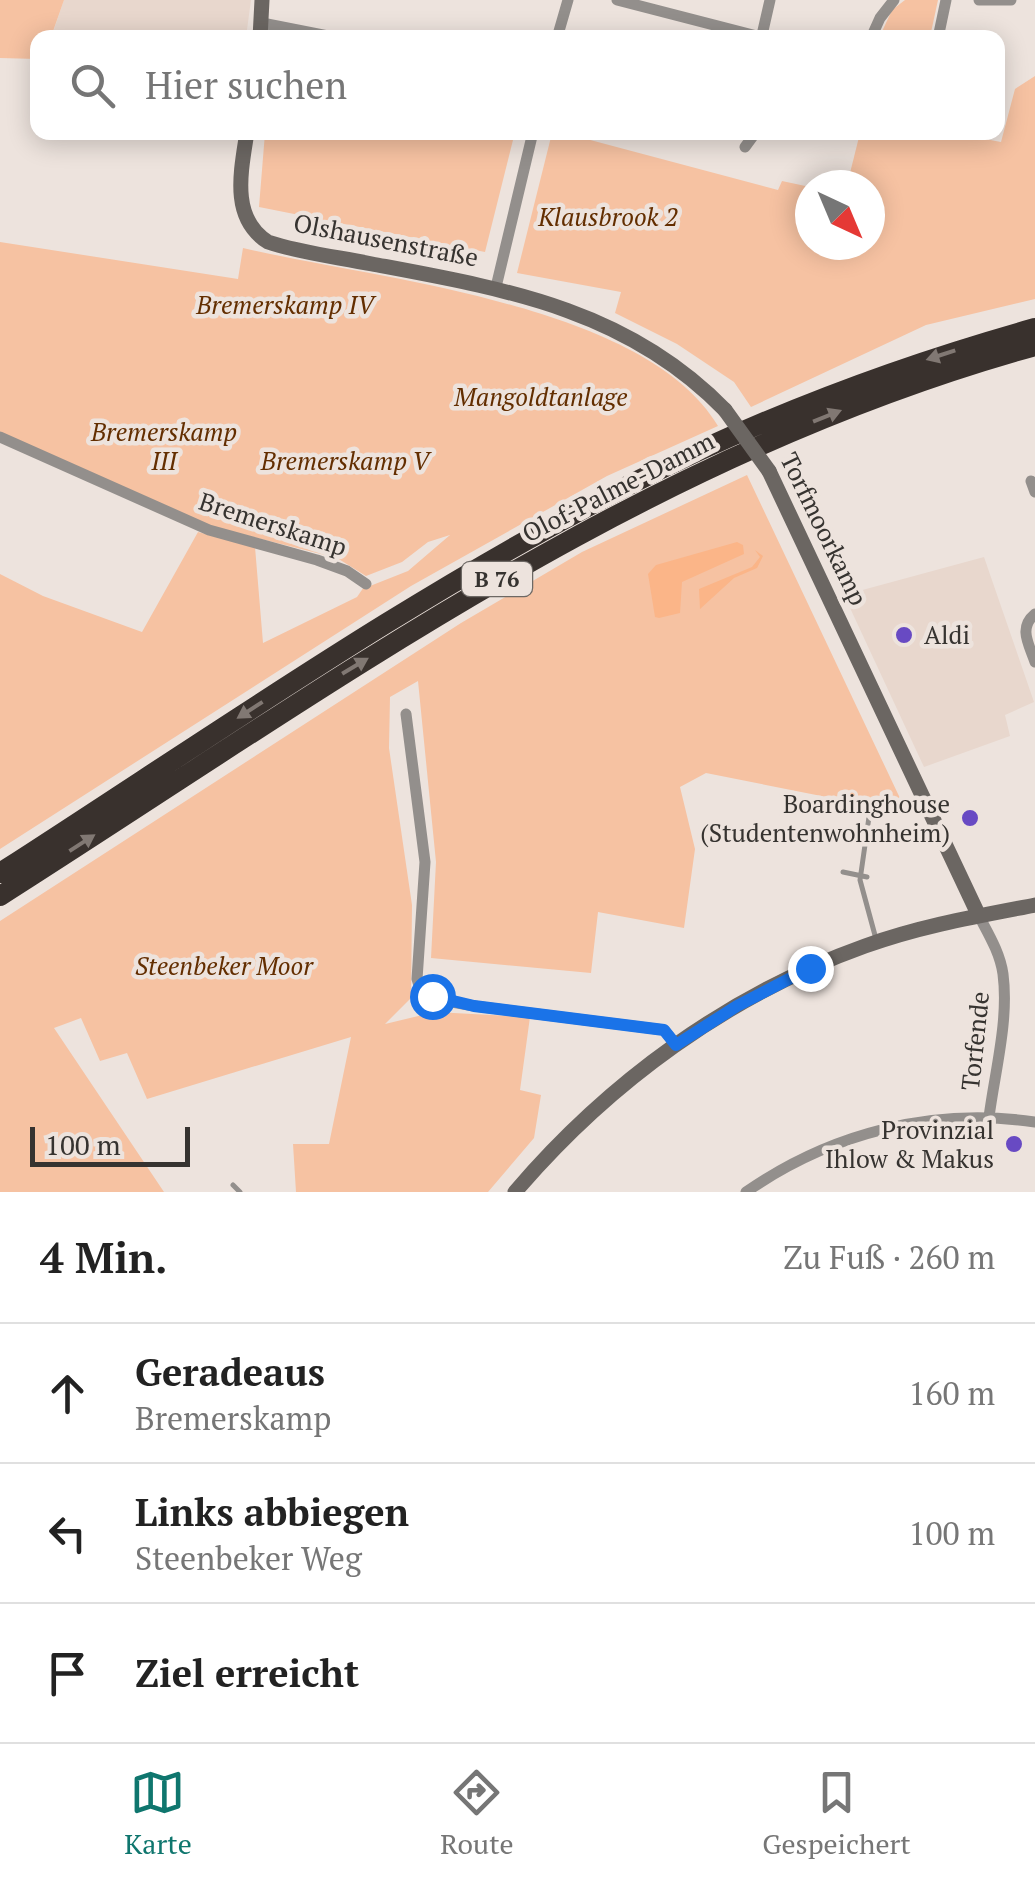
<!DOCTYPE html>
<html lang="de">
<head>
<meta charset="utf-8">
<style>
  body { margin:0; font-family:"PT Serif",serif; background:#f2f2f2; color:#222 }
  .compass { position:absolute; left:795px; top:170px; width:90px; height:90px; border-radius:50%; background:#fff; box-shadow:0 5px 25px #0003; rotate:136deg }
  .scale { position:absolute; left:30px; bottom:25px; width:160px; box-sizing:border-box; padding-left:10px; border:5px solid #363330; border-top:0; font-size:28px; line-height:35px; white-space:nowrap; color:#363330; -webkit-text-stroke:8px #ede3dd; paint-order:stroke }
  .stop { position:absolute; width:30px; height:30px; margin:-22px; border:8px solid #1a73e8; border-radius:50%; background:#fff }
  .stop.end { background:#1a73e8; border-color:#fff; box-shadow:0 2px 10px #0008 }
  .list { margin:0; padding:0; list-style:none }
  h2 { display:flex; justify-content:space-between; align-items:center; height:130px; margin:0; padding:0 40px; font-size:42px }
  h2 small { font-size:32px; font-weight:400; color:#767676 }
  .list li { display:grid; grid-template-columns:65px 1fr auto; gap:30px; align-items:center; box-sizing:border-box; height:140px; padding:0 40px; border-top:2px solid #e0e0e0 }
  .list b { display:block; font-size:38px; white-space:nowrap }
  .list p { margin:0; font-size:32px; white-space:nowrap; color:#767676 }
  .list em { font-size:32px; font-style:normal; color:#767676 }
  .icon { flex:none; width:55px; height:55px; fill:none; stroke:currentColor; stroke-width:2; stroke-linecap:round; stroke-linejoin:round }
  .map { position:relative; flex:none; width:1035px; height:1192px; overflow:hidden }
  .search { position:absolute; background:#fff; box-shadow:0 5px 25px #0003; left:30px; right:30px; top:30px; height:110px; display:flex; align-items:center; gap:25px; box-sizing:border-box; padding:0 35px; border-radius:20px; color:#767676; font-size:38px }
  .sheet { height:550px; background:#fff }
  nav { display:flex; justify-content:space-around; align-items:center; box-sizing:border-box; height:140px; border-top:2px solid #e0e0e0; background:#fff; font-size:28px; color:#767676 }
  nav a { display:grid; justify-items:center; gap:5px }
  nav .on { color:#0f766e }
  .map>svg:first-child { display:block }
  .built { fill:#e8d7cd }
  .green { fill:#f6c2a2 }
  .water { fill:#fbb588 }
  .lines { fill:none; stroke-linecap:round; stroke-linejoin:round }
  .lane { stroke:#938f8c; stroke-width:5 }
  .street { stroke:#938f8c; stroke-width:11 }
  .secondary { stroke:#6b6662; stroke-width:15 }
  .highway { stroke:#39312d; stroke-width:20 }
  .secondary-bridge { stroke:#6b6662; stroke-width:15 }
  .oneway { fill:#817873 }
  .route { stroke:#1a73e8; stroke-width:12 }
  .poi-dot { fill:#684ac3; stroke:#ede3dd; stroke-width:4 }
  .labels { text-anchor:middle; stroke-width:9; stroke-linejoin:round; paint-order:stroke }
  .shield { fill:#ede3dd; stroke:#6d6864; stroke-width:2.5 }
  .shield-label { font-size:22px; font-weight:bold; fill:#363330 }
  .park-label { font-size:25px; font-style:italic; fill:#632e00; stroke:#ede3dd }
  .street-label { font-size:25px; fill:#363330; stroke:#ede3dd }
  .poi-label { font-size:25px; fill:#363330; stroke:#ede3dd; text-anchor:end }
</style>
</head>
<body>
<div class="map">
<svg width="1035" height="1192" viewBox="0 0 1035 1192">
  <rect width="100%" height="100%" fill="#ede3dd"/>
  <path class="built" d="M64,0H251L246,37L51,38Z
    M984,557L1034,702L1005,715L1010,736L924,767L844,595Z"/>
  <path class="green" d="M0,0H64L51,37L38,38L37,59L0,58Z
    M905,0H938L930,37L879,38L892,10Z
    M1035,76V299L926,325L751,407L734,382L677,344L615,313L621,292L517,273L552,133H564L778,190L782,181L810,187V245H870V185H847L860,133H953L1001,142L1015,89Z
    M501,132L514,136L485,252L259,207L265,133Z
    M0,242L238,279L243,248C374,279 645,303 718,426L607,476L411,586L0,849V574L43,596L142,632L198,532L255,547L263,643L357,597L366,584L370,586L408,571L450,535L428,542L402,562L366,576L337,558L205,525L0,433Z
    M747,475L907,813L706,773L680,787L695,849L684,928L598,912L591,973L431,958L436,862L418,681L390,697L389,748L412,905L411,998L385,1024L435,1012L530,1017L520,1090L541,1095L534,1138L488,1192H296L293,1144H329L351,1037L147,1099L127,1053L100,1061L81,1018L54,1028L164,1192H0V921L461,623L582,552Z"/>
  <path class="water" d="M737,542L743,545L744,554L682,582L680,613L659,618L655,617L648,574L656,565Z
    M755,550L763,556L757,568L734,578L700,609L699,589L752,567L760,557Z"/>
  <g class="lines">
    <path class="lane" d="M858,807L870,810
      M843,872L867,877
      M876,939L860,880L870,810L878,812
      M233,1185L240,1192"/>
    <path class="street" d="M617,0L764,38
      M979,0H1011
      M262,23L338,38
      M762,35L770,0
      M557,38L568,0
      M871,38L880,18L894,0
      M938,38L946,0
      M745,147L756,132
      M496,287L533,132
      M0,437L209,530L317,560L347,571L366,584
      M1031,481L1035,492
      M1035,614C1018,628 1029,644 1035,662
      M406,714L425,862L417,979L421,992L441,1000L474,1006L664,1030L676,1045
      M979,916C989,935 1000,953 1003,974C1009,1020 995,1071 989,1117
      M746,1192C831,1133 932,1107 1035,1122"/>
    <path class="secondary" d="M260,38L262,0
      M247,132C241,171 230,218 268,242C301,253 338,257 372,264C505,289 627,309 725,410
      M769,471L979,916
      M515,1192C609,1082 728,995 865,946C920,926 978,916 1035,905"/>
    <path class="highway" d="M0,873C210,738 416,593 639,480C766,416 899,366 1035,328
      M0,896C336,682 644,454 1035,346"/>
    <path class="secondary-bridge" d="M725,410L769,471"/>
  </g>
  <defs><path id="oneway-solid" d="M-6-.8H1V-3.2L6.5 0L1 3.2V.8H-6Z" transform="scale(2.5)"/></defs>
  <g class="oneway">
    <use href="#oneway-solid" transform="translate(941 355) rotate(162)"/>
    <use href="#oneway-solid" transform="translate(827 416) rotate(-22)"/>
    <use href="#oneway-solid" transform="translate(355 666) rotate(-31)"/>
    <use href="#oneway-solid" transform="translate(250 710) rotate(147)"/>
    <use href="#oneway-solid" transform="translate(82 843) rotate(-33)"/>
  </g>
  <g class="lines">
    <path class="route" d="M432,996L474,1006L664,1030L676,1045L737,1006L810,968"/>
  </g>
  <g class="poi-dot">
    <circle cx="904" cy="635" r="10"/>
    <circle cx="970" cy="818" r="10"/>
    <circle cx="1014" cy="1144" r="10"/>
  </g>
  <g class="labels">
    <rect class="shield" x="462" y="562" width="70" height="34" rx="8"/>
    <g class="shield-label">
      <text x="497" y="587">B 76</text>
    </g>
    <g class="park-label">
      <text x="608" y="226">Klausbrook 2</text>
      <text x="285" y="314">Bremerskamp IV</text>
      <text x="541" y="406">Mangoldtanlage</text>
      <text x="164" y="441">Bremerskamp<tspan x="164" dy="29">III</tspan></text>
      <text x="345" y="470">Bremerskamp V</text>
      <text x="224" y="975">Steenbeker Moor</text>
    </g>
    <g class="street-label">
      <text transform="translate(386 240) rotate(11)" y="9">Olshausenstraße</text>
      <text transform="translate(618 487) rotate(-27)" y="9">Olof-Palme-Damm</text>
      <text transform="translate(273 524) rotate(18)" y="9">Bremerskamp</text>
      <text transform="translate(824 529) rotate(64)" y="9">Torfmoorkamp</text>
      <text transform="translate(975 1041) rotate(-84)" y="9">Torfende</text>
    </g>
    <g class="poi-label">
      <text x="924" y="644" text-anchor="start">Aldi</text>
      <text x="950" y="813">Boardinghouse<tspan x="950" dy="29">(Studentenwohnheim)</tspan></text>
      <text x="994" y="1139">Provinzial<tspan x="994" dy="29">Ihlow &amp; Makus</tspan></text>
    </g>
  </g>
</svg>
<svg class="compass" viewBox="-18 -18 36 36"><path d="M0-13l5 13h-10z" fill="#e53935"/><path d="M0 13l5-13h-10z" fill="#767676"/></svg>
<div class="scale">100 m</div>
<div class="stop" style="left:432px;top:996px"></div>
<div class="stop end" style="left:810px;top:968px"></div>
<div class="search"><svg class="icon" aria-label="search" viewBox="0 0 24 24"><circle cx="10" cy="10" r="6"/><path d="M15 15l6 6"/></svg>Hier suchen</div>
</div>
<section class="sheet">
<h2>4 Min.<small>Zu Fuß · 260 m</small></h2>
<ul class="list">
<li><svg class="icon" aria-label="ahead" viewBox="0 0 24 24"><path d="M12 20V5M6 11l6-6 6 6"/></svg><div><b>Geradeaus</b><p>Bremerskamp</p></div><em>160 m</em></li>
<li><svg class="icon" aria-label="left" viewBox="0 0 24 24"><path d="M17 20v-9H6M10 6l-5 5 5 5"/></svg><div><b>Links abbiegen</b><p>Steenbeker Weg</p></div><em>100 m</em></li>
<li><svg class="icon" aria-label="arrive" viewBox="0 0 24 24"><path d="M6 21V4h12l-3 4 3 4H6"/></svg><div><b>Ziel erreicht</b></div></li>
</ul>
</section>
<nav>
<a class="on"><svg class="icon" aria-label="map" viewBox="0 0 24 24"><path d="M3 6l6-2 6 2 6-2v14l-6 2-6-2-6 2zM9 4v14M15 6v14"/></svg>Karte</a>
<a><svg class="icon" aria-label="directions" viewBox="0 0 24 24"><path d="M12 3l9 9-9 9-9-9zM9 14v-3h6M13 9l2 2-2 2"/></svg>Route</a>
<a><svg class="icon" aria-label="saved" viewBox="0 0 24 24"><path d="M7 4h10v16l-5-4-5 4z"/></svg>Gespeichert</a>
</nav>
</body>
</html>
